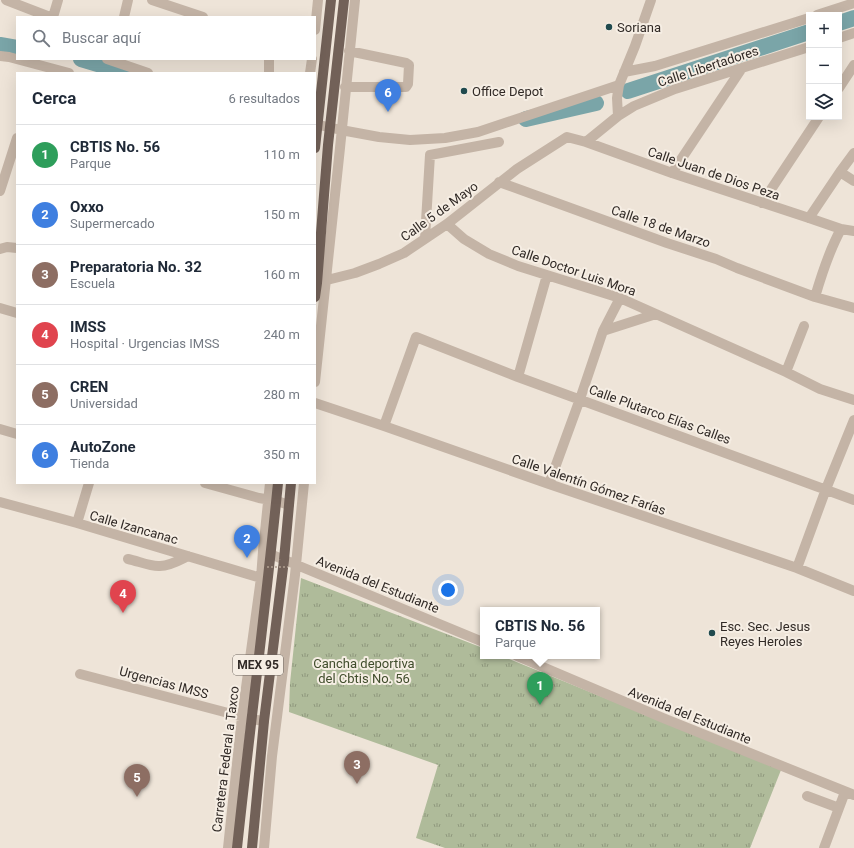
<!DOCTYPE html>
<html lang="es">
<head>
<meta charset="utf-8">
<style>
  body { margin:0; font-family:Roboto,sans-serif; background:#f6f6f7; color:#1f2937 }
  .controls { position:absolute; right:12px; top:12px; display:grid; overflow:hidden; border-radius:0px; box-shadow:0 4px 16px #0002 }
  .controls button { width:36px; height:36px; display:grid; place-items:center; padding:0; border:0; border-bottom:1px solid #e0e1e3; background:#fff; color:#1f2937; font:20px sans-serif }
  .you { position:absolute; left:448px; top:590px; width:14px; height:14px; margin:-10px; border:3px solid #fff; border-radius:50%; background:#1a73e8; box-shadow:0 0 0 6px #1a73e833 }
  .badge { display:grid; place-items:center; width:26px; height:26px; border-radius:50%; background:#1a73e8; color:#fff; font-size:13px; font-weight:700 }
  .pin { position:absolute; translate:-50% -33px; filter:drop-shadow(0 1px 2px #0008) }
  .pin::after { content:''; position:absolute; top:21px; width:14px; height:12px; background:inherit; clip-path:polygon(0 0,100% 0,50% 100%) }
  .popup { position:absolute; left:480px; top:607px; width:120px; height:52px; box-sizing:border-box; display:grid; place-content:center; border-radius:0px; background:#fff; filter:drop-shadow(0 1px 3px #0005); font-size:13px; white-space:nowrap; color:#747a83 }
  .popup b { font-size:15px; color:#1f2937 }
  .popup::after { content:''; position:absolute; left:50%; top:100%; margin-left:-8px; border:8px solid transparent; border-top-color:#fff }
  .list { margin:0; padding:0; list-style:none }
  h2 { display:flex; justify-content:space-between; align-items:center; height:52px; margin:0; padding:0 16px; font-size:17px }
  h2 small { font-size:13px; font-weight:400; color:#747a83 }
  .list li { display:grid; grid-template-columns:26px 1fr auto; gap:12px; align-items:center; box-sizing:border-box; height:60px; padding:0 16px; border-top:1px solid #e0e1e3 }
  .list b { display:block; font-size:15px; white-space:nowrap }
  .list p { margin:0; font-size:13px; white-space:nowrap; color:#747a83 }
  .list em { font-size:13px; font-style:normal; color:#747a83 }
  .icon { flex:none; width:22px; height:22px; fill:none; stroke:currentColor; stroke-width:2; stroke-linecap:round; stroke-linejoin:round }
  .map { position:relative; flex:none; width:854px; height:848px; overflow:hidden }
  .search { position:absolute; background:#fff; box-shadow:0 4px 16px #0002; left:16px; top:16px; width:300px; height:44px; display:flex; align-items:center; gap:10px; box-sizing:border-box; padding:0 14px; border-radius:0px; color:#747a83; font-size:15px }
  .panel { position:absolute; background:#fff; box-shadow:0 4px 16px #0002; left:16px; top:72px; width:300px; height:412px; border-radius:0px }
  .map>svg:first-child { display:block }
  .park { fill:url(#park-tufts) }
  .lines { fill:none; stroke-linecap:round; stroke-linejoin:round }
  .river { stroke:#7aa5a8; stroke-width:16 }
  .minor { stroke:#c4b4a6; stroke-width:10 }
  .major { stroke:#726158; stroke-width:10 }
  .path-bridge { stroke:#b09e90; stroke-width:1.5; stroke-dasharray:2 2; stroke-linecap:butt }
  .poi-dot { fill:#204a4e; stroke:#f6eee4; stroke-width:1.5 }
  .labels { text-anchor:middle; stroke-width:4; stroke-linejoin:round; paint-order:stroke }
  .shield { fill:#f6eee4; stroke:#6c655f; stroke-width:1 }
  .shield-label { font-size:12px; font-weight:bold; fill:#312a26 }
  .poi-label { font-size:13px; fill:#312a26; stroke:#f6eee4; text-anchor:start }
  .street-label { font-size:13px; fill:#312a26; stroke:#f6eee4 }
  .park-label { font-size:13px; fill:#404d2c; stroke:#f6eee4 }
</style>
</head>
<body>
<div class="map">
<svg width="854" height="848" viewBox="0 0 854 848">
  <defs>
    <pattern id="park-tufts" width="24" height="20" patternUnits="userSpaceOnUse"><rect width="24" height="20" fill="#afbb9a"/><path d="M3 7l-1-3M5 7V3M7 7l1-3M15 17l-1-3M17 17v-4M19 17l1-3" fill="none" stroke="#8f987d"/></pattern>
  </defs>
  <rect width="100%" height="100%" fill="#eee4d8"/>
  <path class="park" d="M301,578L483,648V656H502L781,770L750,848H445L416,838L438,765L289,712L290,683Z"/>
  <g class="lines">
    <path class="river" d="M839,23L854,18
      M0,45L17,48
      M81,59L128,73
      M628,91L809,32
      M526,119L596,103"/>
    <path class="minor" d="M6,0L50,17
      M152,0L203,17
      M817,15L854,3
      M53,17L58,0
      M124,17L128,0
      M315,30L318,0
      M839,38L854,33
      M0,56L9,57L69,73
      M107,59L148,73
      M624,72L655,66L809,18
      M269,73V59
      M310,73L312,59
      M345,87H406L408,84L409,65L406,63L349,51
      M839,88L854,65
      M618,116L617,98L619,85L635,46L651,0
      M315,124L341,130L379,137L410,140L445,138L478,132L619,85
      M586,142L618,116L634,106L675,89L809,47
      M840,172L854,181
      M672,173L742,68
      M499,182L667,243L716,259L737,268L815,297L854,308
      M0,191L17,138
      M762,203L819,117
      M809,218L840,172L854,153
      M447,224L464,239L489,254L518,266L620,298L786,372L820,389L854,400
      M425,238L430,155L499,142
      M0,249L7,247L17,248
      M315,283L355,273L379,264L404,253L447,224L517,169L567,137L586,142L672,173L809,218L841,229L854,231
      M815,297C822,273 829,251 841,229
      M0,308L17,313
      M603,331L620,298
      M786,372L804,326
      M518,377L547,275
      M315,382L340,148L355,0
      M315,403L384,426L549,484L797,568L854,591
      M384,426L416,337L518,377L854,500
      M0,429L17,434
      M205,483L259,498L277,501L289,505
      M549,484L580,399L603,331L656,314
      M0,502L77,523L261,578
      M77,523L89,483
      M263,551L483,642
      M128,559C138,561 151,567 160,566C170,566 180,560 188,556
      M797,568L826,489L854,420
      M517,656L663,718L854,795
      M80,674L251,719L264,721
      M807,796L839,808
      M228,848L242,717L261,578L263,551L270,483
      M264,848L272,756L295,575L304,483
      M824,848L845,792"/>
    <path class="major" d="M315,148L331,0
      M315,297L317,283L328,145L344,0
      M237,848C250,726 266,605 278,483
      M252,848L264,721L284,560L291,483"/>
    <path class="path-bridge" d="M267,567H288"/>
  </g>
  <g class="poi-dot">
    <circle cx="609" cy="27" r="4"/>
    <circle cx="464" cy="91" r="4"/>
    <circle cx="712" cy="633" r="4"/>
  </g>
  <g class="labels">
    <rect class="shield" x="233" y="655" width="50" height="20" rx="3"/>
    <g class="shield-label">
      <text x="258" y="669">MEX 95</text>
    </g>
    <g class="poi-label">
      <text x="617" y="32">Soriana</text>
      <text x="472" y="96">Office Depot</text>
      <text x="720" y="631">Esc. Sec. Jesus<tspan x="720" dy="15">Reyes Heroles</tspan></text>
    </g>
    <g class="street-label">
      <text transform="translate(708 66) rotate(-18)" y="5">Calle Libertadores</text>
      <text transform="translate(714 173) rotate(19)" y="5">Calle Juan de Dios Peza</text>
      <text transform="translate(439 211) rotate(-36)" y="5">Calle 5 de Mayo</text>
      <text transform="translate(661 226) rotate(19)" y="5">Calle 18 de Marzo</text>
      <text transform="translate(574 270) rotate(19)" y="5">Calle Doctor Luis Mora</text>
      <text transform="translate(660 414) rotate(20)" y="5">Calle Plutarco Elías Calles</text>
      <text transform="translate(589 484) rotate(19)" y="5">Calle Valentín Gómez Farías</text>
      <text transform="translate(134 527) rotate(16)" y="5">Calle Izancanac</text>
      <text transform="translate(378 584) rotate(22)" y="5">Avenida del Estudiante</text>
      <text transform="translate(164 682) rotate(15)" y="5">Urgencias IMSS</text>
      <text transform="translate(690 715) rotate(22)" y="5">Avenida del Estudiante</text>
      <text transform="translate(225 759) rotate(-83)" y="5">Carretera Federal a Taxco</text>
    </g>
    <g class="park-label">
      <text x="364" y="668">Cancha deportiva<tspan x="364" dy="15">del Cbtis No. 56</tspan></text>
    </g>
  </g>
</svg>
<div class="controls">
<button>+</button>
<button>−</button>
<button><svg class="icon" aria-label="layers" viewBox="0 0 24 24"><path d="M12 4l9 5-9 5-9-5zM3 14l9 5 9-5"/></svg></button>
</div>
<div class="you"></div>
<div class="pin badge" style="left:540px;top:705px;background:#2e9e5b">1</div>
<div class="popup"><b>CBTIS No. 56</b>Parque</div>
<div class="pin badge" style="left:247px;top:558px;background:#3f7fe0">2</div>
<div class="pin badge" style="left:357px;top:784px;background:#8d6e63">3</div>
<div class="pin badge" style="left:123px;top:613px;background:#e0444e">4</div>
<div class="pin badge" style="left:137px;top:797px;background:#8d6e63">5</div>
<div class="pin badge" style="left:388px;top:112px;background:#3f7fe0">6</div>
<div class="search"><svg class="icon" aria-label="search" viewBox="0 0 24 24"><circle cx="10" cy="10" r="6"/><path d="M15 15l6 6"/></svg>Buscar aquí</div>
<section class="panel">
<h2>Cerca<small>6 resultados</small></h2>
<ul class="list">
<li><span class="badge" style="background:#2e9e5b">1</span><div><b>CBTIS No. 56</b><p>Parque</p></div><em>110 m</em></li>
<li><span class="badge" style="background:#3f7fe0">2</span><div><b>Oxxo</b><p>Supermercado</p></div><em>150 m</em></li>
<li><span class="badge" style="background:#8d6e63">3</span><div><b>Preparatoria No. 32</b><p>Escuela</p></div><em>160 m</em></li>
<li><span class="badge" style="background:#e0444e">4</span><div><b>IMSS</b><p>Hospital · Urgencias IMSS</p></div><em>240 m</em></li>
<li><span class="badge" style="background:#8d6e63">5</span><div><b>CREN</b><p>Universidad</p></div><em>280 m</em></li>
<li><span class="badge" style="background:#3f7fe0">6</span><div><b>AutoZone</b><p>Tienda</p></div><em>350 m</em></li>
</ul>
</section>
</div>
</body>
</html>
